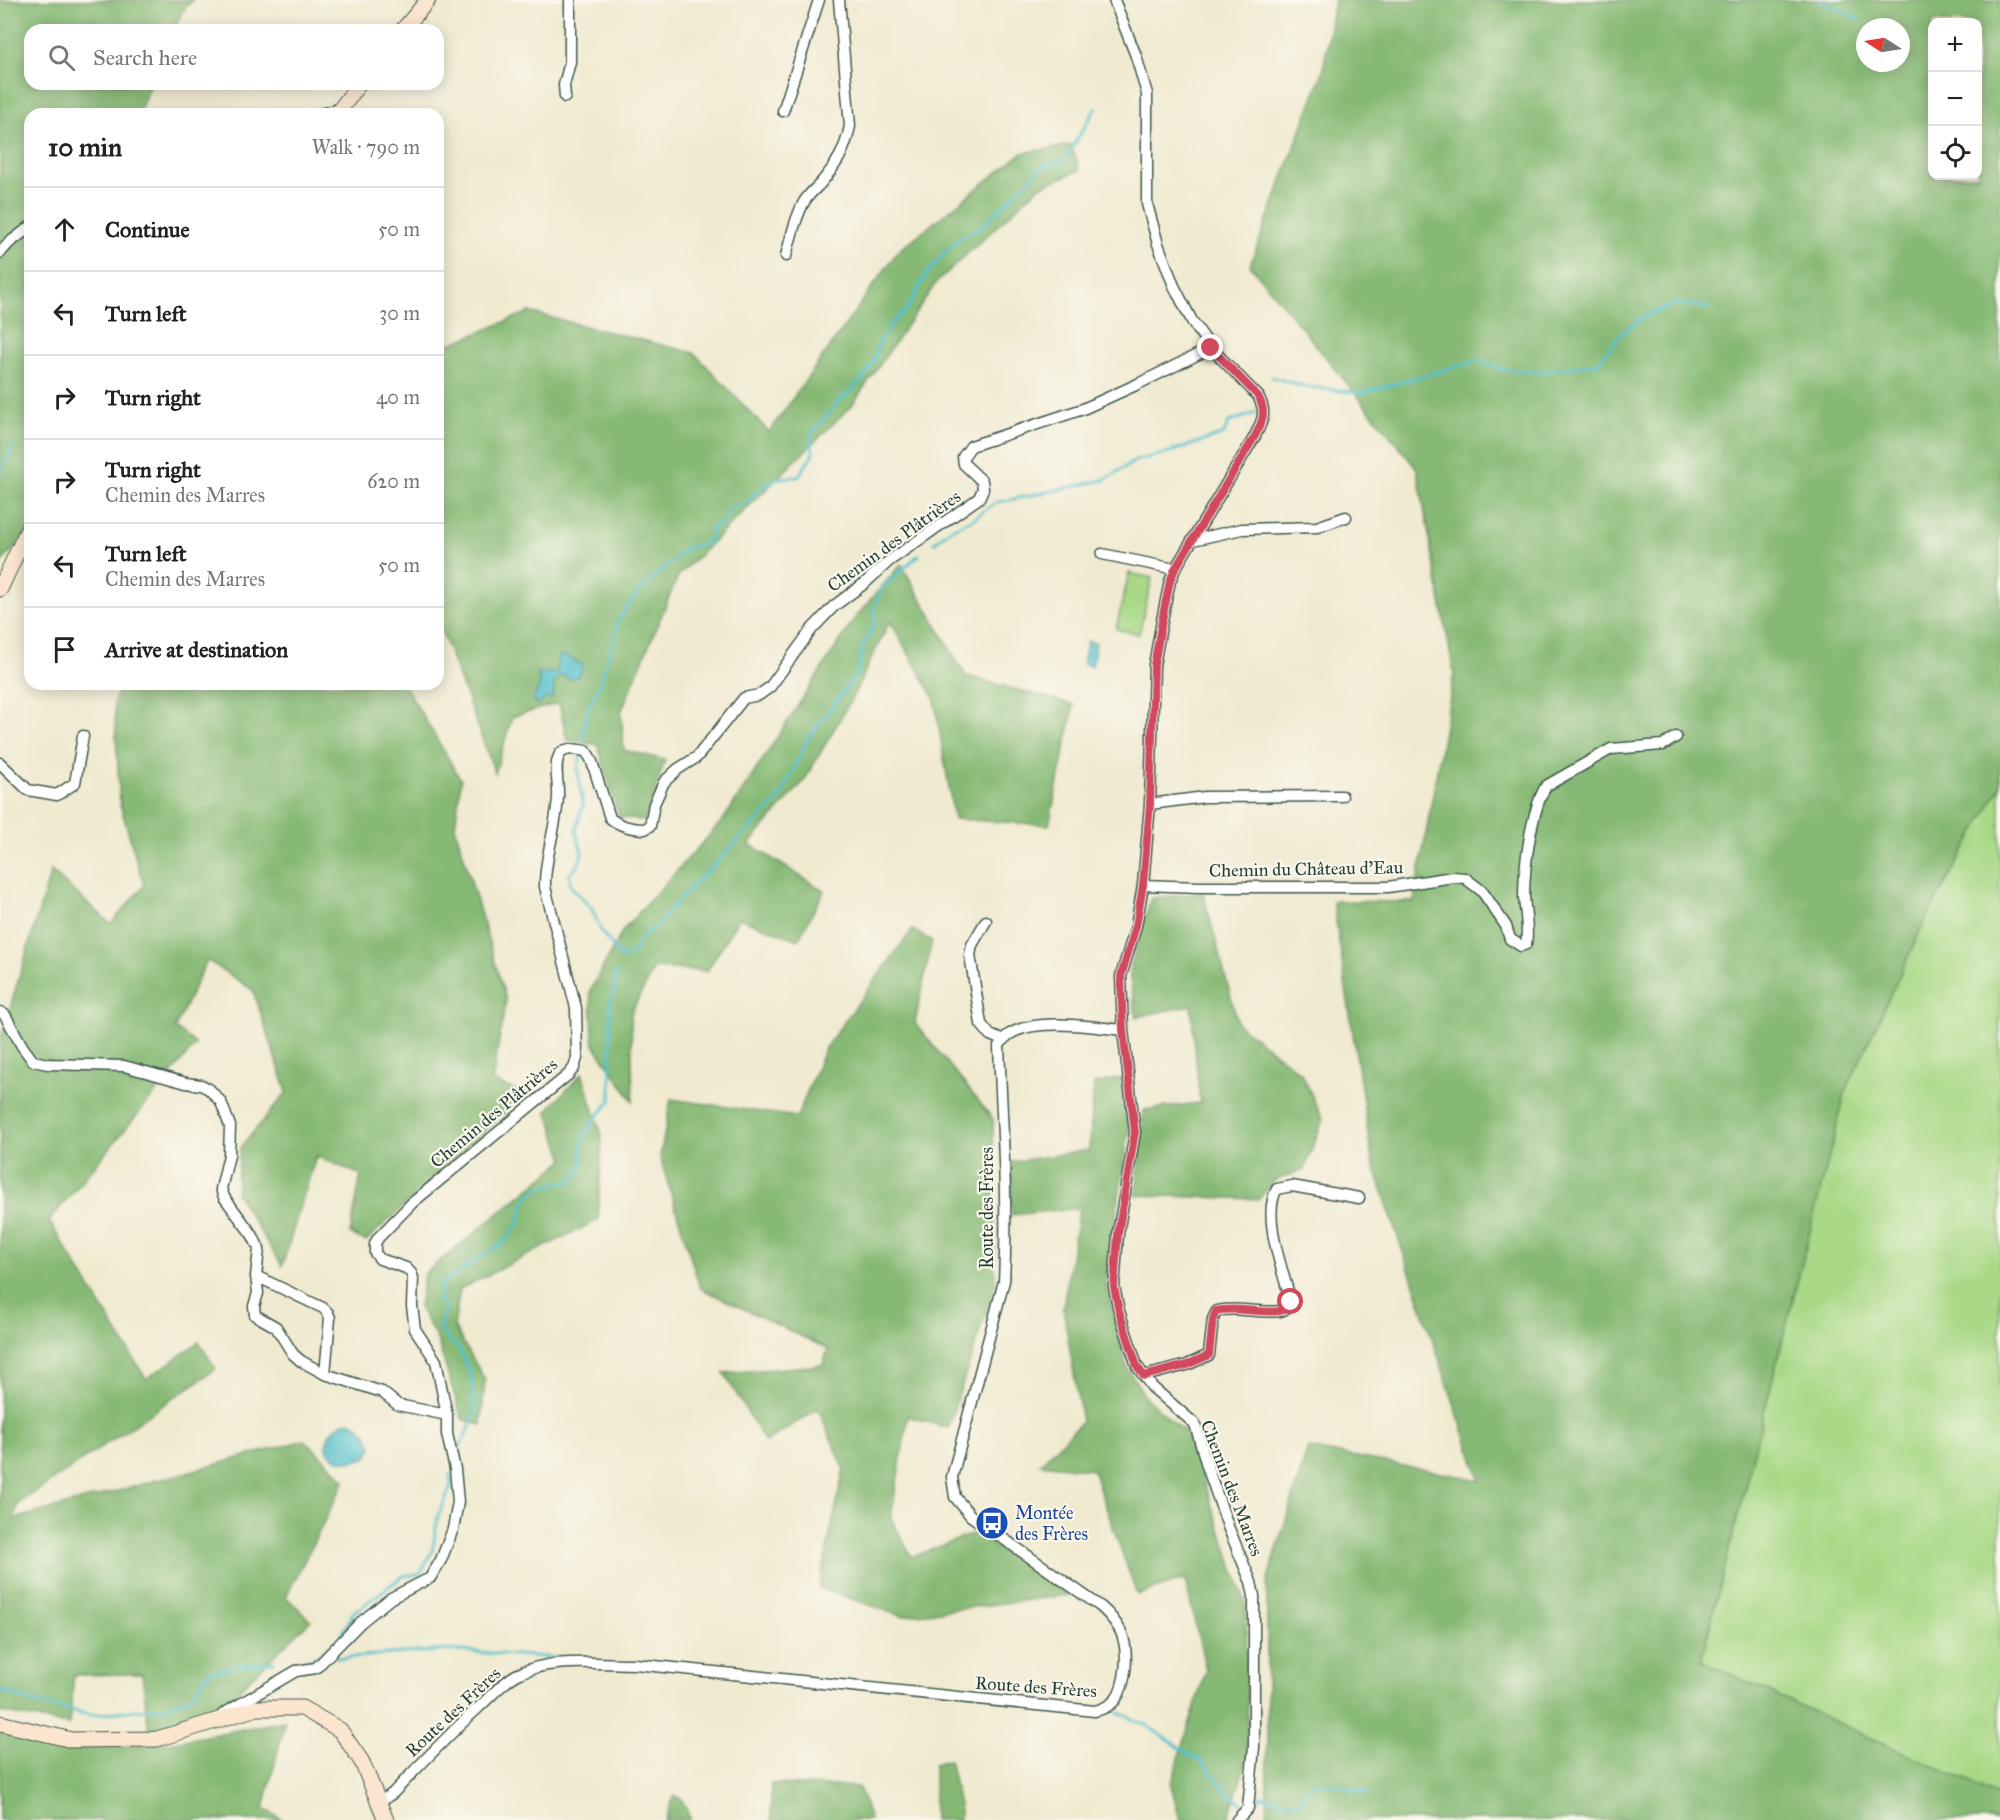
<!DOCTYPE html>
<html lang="en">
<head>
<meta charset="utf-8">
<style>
  body { margin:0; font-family:"IM FELL Great Primer",serif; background:#f6f6f6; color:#222 }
  .controls { position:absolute; right:18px; top:18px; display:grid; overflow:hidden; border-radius:12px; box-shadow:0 3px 15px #0003 }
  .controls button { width:54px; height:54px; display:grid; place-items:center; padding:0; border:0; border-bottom:2px solid #e0e0e0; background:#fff; color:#222; font:30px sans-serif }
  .compass { position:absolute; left:1856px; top:18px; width:54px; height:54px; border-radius:50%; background:#fff; box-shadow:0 3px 15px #0003; rotate:282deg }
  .stop { position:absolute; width:18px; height:18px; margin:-14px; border:4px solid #d1495b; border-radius:50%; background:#fff }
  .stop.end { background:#d1495b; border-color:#fff; box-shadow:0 2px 6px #0008 }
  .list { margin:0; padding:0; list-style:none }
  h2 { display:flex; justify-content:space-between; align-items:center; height:78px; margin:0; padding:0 24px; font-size:26px }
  h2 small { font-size:20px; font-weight:400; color:#767676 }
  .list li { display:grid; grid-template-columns:39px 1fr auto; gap:18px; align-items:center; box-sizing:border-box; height:84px; padding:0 24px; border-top:2px solid #e0e0e0 }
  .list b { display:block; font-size:22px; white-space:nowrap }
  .list p { margin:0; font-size:20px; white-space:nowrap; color:#767676 }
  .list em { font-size:20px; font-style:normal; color:#767676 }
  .icon { flex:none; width:33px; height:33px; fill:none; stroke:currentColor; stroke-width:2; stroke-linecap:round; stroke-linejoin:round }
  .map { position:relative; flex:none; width:2000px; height:1820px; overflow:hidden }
  .search { position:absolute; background:#fff; box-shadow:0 3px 15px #0003; left:24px; top:24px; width:420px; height:66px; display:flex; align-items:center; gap:15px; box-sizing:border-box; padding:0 21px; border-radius:18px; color:#767676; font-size:22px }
  .panel { position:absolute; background:#fff; box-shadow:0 3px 15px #0003; left:24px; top:108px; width:420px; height:582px; border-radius:18px }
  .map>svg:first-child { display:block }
  .green { fill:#a9d987; stroke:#648b5e; stroke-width:1.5 }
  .forest { fill:#86b974; stroke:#527b54; stroke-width:1.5; fill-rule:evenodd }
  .water { fill:#54c0cd; stroke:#3a7e80; stroke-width:1.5 }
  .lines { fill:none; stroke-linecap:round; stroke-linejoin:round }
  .stream { stroke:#54c0cd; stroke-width:3 }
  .street-casing { stroke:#3e574b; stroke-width:13 }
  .secondary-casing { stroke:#3e574b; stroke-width:17 }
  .street { stroke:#fff; stroke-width:10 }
  .secondary { stroke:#fbe5cf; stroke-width:15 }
  .route { stroke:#d1495b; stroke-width:8 }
  .labels { text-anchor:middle; stroke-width:4.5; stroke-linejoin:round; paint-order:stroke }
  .street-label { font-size:18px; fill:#1f3d34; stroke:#fbf7ec }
  .transit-label { font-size:18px; fill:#164399; stroke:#fbf7ec; text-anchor:start }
</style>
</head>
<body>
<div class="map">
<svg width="2000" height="1820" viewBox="0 0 2000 1820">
  <rect width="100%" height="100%" fill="#fbf7ec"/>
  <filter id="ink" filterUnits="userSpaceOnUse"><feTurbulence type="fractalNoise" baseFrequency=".0167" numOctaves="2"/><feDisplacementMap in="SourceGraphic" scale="12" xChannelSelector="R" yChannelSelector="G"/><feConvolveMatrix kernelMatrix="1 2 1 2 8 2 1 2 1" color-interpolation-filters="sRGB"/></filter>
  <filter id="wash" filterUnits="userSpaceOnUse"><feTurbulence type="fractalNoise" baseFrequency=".008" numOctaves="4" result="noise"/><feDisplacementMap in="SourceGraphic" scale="24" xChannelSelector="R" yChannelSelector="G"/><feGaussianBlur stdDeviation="1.35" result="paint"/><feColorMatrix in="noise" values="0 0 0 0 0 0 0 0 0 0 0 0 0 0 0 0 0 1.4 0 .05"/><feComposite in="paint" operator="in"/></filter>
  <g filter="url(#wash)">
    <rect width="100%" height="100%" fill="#f0ead0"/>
    <path class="green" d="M1129,573L1152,578L1139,634L1116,629Z
      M2000,787V1796L1701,1661L1845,1093L1926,918Z"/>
    <path class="forest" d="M0,0H193L182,12L174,30H30V84H151L138,114H30V530L0,564Z
      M1334,0H2000V787L1926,918L1845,1093L1701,1661L2000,1796V1820H1263L1267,1816V1582L1308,1448L1480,1480L1372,1160L1333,901L1414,902L1454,674L1417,469L1250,265L1323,71ZM1932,22H1978V176H1932ZM1865,27H1901V63H1865Z
      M1071,145L1080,170L1039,187L936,283L852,405L678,576L621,712L624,750L665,760L645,821L619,817L598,745L567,740L559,703L512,717L495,773L438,621V349L529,312L694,353L769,432L898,251L1022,153Z
      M901,564L966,676L1074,705L1049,825L954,819L934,697L890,621L851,700L804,781L749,844L824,891L798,940L739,918L707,971L654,968L631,1013L633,1101L594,1045L590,991L623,930L724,819L855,618Z
      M123,684H404L461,780L455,827L506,1000L492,1081L524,1094L366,1241L350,1234L361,1175L316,1156L282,1266L236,1193L240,1148L287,1092L253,990L207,960L175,1028L196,1044L49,1221L146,1379L199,1342L216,1369L18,1504L14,1519L305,1440L345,1480L286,1597L311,1620L222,1706L149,1733L142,1674L74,1675L69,1725L0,1712V1041L51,871L111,924L144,886L120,804L114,701Z
      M1203,893L1238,1024L1302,1074L1323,1120L1304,1170L1274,1181L1259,1199L1136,1195L1144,1110L1200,1103L1191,1005L1136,1017L1129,972L1151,898Z
      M912,930L932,941L915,1023L993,1119L995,1284L948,1428L908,1416L891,1518L912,1557L975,1533L1068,1595L902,1616L819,1588L844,1468L818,1409L765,1442L724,1373L823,1365L828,1349L700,1288L660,1157L671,1099L797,1117L825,1048Z
      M582,1073L602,1135L598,1220L460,1289L454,1327L485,1380L481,1425L462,1419L437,1339L419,1307L424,1274L564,1160L547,1111Z
      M1125,1077L1129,1131L1106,1282L1127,1368L1146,1398L1187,1434L1246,1604L1248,1756L1229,1816L1224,1820H1180L1171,1785L1206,1670L1185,1579L1137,1595L1093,1470L1040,1464L1082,1422L1063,1308L1079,1208L1012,1215L1011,1162L1089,1150L1094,1084Z
      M285,1721L264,1808L283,1820H0V1731L76,1749L169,1743Z
      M949,1760L959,1805V1820H934V1764Z
      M771,1784L859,1787L870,1820H771Z
      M674,1796L682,1799L691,1820H665Z"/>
    <path class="water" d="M1087,641L1096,643L1092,666L1083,664Z
      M563,655L582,665L581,673L575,678L567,679L566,676H559L554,683L553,698H546L537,705L533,701L540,684L538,673H553L557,671L559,656Z
      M349,1421C362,1425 368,1434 372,1447L367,1457C322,1475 313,1431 349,1421Z"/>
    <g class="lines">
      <path class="stream" d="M1820,0L1859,19
        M1272,377L1306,387L1362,393L1480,360L1500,369L1539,372L1598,363L1618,337L1639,319L1677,303L1709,308
        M0,473L13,444
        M934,543L951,529L973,519L995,503L1104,480L1137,460L1163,454L1224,434L1229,422L1256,413
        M583,738L588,706L596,694L611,649L619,619L637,593L686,548L709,542L712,527L723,524L730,507L745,505L754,494L778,478L798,477L813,454L811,434L837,403L862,380L873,363L879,342L891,324L908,308L925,276L953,243L984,224L1042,167L1064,161L1096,108
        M581,754L578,770L583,805L576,830L582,853L579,864L569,875L571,886L592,909L601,931L622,959L633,953L642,936L658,925L672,907L780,798L808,738L856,675L864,643L875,623L874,607L882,587L919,555
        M458,1450L470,1427L475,1411L471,1375L459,1349L439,1329L445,1308L439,1298L440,1284L503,1243L518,1225L525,1201L537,1188L573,1180L581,1170L582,1142L594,1120L611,1101L610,1002L614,992L616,972
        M341,1637L353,1613L403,1576L420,1574L432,1552L438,1516L451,1486L450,1474
        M337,1658L446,1650L559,1658
        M295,1661L310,1660L332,1645
        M0,1689L29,1701L91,1715L165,1707L189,1698L209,1672L243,1665L274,1662
        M1110,1709L1146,1725L1203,1763L1228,1793L1241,1803
        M1258,1798L1263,1796L1295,1803L1301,1802L1307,1786C1325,1778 1350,1789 1368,1793"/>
    </g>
  </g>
  <g filter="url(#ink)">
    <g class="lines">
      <g class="street-casing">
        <path id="street" d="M1114,0L1136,56L1147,94V204L1158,244L1174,286L1192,321L1211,348L1258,396C1267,412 1263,420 1255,436L1175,569L1170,581L1164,610L1154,665L1150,804L1143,885L1136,926L1121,976L1123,1030L1135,1132L1118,1234L1114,1287L1119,1311L1137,1366L1152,1387L1195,1424L1208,1469L1229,1529L1251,1582L1254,1596V1747L1248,1808L1237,1820
          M565,97L564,85L570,62V0
          M783,111L819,0
          M320,114L340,109
          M0,253L9,243L30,227
          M786,256C791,238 795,218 804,202C808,195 815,189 820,184C837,164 845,151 850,126L839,0
          M1193,540L1242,529L1317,527L1346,517
          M1102,554L1175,569
          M0,763L28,790L57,795L75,783L83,736
          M1150,804L1205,797L1342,796
          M1143,885L1199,887H1388L1453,877L1465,878L1482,891L1506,926L1510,939L1521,946L1526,944C1529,929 1525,912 1524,897C1524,867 1531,811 1546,786L1611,749L1663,745L1676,737
          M986,921L972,945L970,955L981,1024L990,1035L1002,1040
          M0,1012L5,1015L22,1046L33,1061L48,1064L124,1066L186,1083L201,1085L209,1089L221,1102L230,1126L229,1155L221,1189L224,1197L253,1236L259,1249L256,1276L258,1293L254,1306L255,1315L276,1327L293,1354L301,1361L325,1374L382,1392L398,1405L447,1415
          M256,1276L323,1308L328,1313L330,1318L325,1374
          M1144,1376L1187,1365L1209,1355L1213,1319L1217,1311C1238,1306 1259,1314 1280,1311C1286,1310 1288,1307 1291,1302C1284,1274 1261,1215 1277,1189L1292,1186L1359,1198
          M223,1714L296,1671L316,1668L361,1622L391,1598L430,1578L441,1560L453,1529L458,1502L455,1469L447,1434V1415L436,1361L415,1329L412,1306L413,1278L411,1273L406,1268L380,1259L375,1253V1244L378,1238L412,1203L568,1075L574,1068L577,1058L576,1008L545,887C544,858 557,826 558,796C559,784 553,765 560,754C566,746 578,750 586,751L591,759L610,818C621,827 632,829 645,829L650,826L654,804L664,782L678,769L697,757L744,698L759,695L770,687L812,629L834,606L865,583L889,561L979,498L983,489L982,481L964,464L963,457L971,446L1083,409L1138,384L1211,348
          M380,1802L393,1793C421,1764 448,1735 478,1708C490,1697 502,1683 516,1675C548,1657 599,1664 635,1664L1095,1711C1103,1709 1110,1706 1115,1700C1127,1684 1129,1650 1121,1632C1116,1622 1109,1614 1101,1607L971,1516L955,1497L952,1477L1004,1281C1008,1203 1002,1124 999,1046C1014,1013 1093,1027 1123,1030"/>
      </g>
      <g class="secondary-casing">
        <path id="secondary" d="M403,30L428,0
          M337,114L359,84
          M0,589L30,525
          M0,1723L72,1740L157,1739L257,1708H302L340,1730L362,1762L386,1820"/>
      </g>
      <use href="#street" class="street"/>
      <use href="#secondary" class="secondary"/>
    </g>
  </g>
  <g class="lines" filter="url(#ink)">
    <path class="route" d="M1211,348L1258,396C1267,412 1263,420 1255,436L1175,569L1170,581L1164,610L1154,665L1150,804L1143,885L1136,926L1121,976L1123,1030L1135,1132L1118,1234L1114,1287L1119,1311L1137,1366L1144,1376L1187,1365L1209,1355L1213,1319L1216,1311C1238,1306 1259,1314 1280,1311C1286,1310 1288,1306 1291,1302"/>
  </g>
  <defs>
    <g id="bus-disc" transform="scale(1.725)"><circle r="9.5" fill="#1a4fb4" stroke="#fbf7ec"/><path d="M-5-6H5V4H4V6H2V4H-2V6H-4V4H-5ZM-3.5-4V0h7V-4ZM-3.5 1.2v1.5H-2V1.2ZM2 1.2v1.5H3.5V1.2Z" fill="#fff"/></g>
  </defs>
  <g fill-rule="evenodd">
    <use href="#bus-disc" x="992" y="1523"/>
  </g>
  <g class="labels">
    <g class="street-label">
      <text transform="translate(894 541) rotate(-36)" y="6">Chemin des Plâtrières</text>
      <text transform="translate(1306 869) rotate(-1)" y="6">Chemin du Château d'Eau</text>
      <text transform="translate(494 1113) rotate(-40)" y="6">Chemin des Plâtrières</text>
      <text transform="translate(987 1208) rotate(-90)" y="6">Route des Frères</text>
      <text transform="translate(1232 1488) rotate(69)" y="6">Chemin des Marres</text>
      <text transform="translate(1036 1687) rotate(4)" y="6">Route des Frères</text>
      <text transform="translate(453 1712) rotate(-43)" y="6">Route des Frères</text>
    </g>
    <g class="transit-label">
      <text x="1015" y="1519">Montée<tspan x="1015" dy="21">des Frères</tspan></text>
    </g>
  </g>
</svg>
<div class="controls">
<button>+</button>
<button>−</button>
<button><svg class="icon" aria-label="locate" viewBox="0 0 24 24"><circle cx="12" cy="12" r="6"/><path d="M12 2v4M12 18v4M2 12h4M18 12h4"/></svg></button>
</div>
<svg class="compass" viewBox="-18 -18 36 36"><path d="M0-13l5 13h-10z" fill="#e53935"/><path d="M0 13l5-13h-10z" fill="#767676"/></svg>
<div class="stop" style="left:1291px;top:1302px"></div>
<div class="stop end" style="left:1211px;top:348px"></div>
<div class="search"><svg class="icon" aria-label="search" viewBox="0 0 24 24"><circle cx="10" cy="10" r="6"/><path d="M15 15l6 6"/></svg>Search here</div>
<section class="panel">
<h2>10 min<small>Walk · 790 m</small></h2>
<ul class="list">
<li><svg class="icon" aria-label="ahead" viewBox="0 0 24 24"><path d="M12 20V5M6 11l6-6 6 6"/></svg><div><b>Continue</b></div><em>50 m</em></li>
<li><svg class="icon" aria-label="left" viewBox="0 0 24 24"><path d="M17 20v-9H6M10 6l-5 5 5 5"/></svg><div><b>Turn left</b></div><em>30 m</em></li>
<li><svg class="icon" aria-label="right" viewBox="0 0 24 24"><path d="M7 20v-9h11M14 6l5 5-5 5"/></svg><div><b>Turn right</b></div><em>40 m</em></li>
<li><svg class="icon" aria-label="right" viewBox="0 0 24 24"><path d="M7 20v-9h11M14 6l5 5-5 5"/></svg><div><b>Turn right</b><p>Chemin des Marres</p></div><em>620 m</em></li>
<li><svg class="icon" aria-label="left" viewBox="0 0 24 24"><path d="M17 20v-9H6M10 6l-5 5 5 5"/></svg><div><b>Turn left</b><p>Chemin des Marres</p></div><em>50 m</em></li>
<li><svg class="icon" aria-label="arrive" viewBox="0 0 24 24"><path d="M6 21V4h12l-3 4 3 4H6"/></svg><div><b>Arrive at destination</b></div></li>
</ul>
</section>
</div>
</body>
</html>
